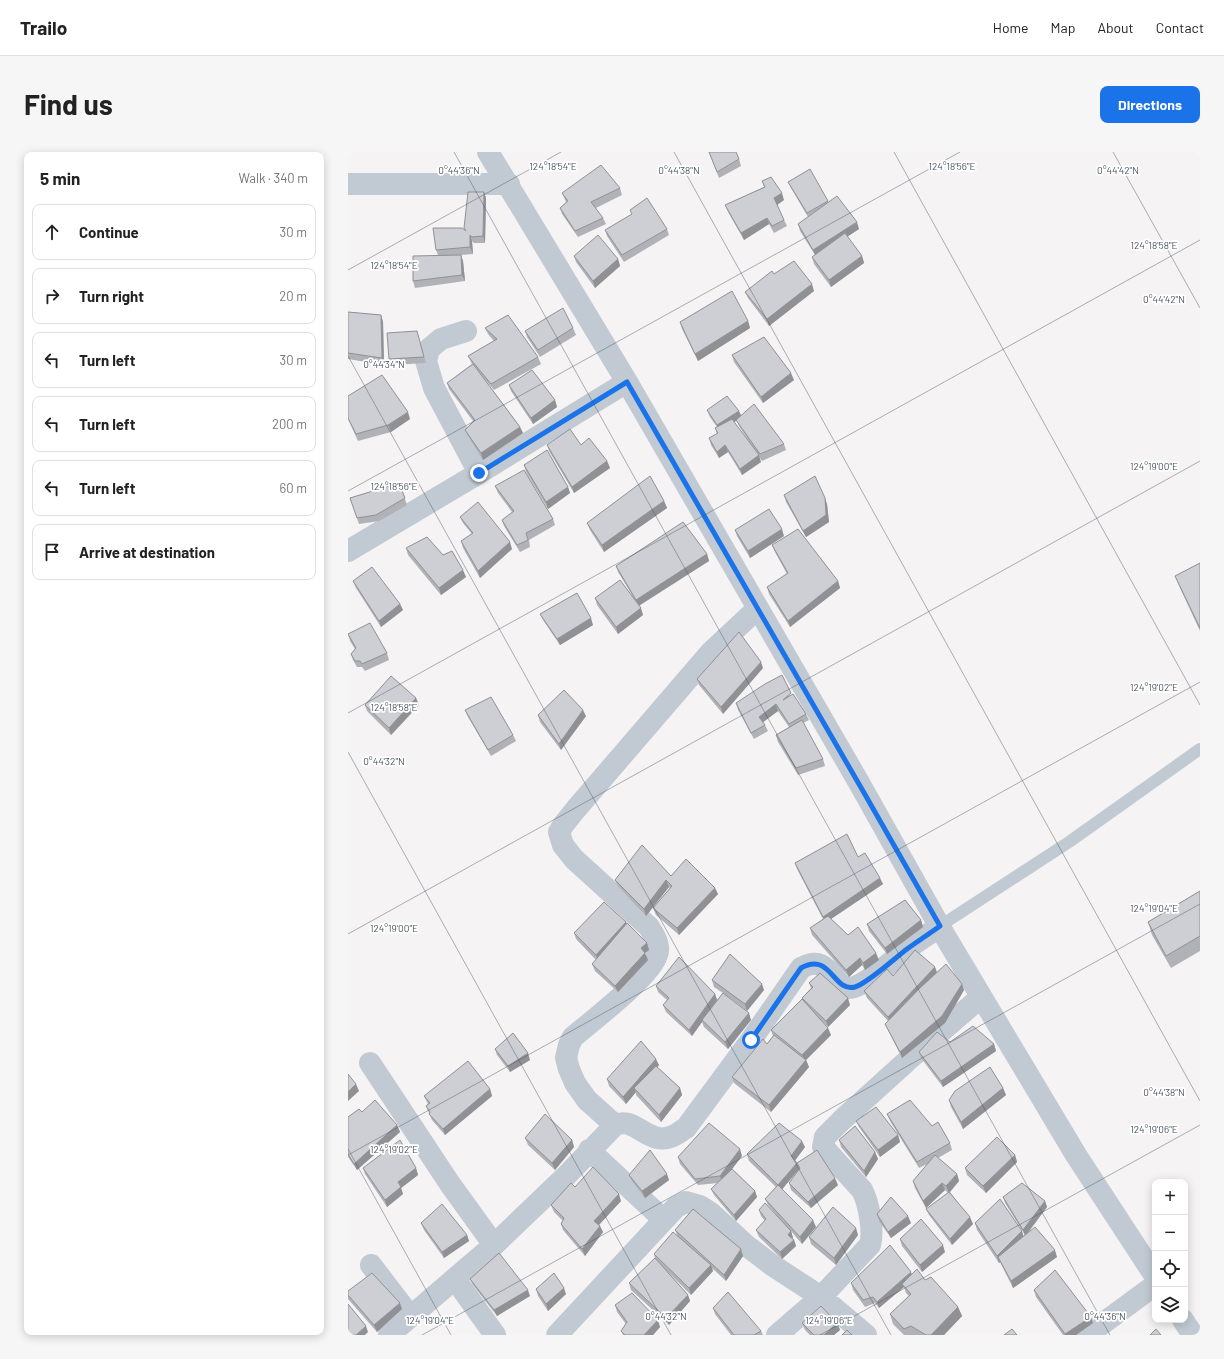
<!DOCTYPE html>
<html lang="en">
<head>
<meta charset="utf-8">
<style>
  body { margin:0; font-family:Barlow,sans-serif; background:#f6f6f6; color:#222 }
  .controls { position:absolute; right:12px; bottom:12px; display:grid; overflow:hidden; border-radius:8px; box-shadow:0 2px 10px #0003 }
  .controls button { width:36px; height:36px; display:grid; place-items:center; padding:0; border:0; border-bottom:1px solid #e0e0e0; background:#fff; color:#222; font:20px sans-serif }
  .stop { position:absolute; width:12px; height:12px; margin:-9px; border:3px solid #1a73e8; border-radius:50%; background:#fff }
  .stop.end { background:#1a73e8; border-color:#fff; box-shadow:0 1px 4px #0008 }
  .list { margin:0; padding:0; list-style:none }
  h2 { display:flex; justify-content:space-between; align-items:center; height:52px; margin:0; padding:0 16px; font-size:17px }
  h2 small { font-size:13px; font-weight:400; color:#767676 }
  .list li { display:grid; grid-template-columns:26px 1fr auto; gap:12px; align-items:center; box-sizing:border-box; height:56px; margin:0 8px 8px; padding:0 8px; border:1px solid #e0e0e0; border-radius:8px }
  .list b { display:block; font-size:15px; white-space:nowrap }
  .list em { font-size:13px; font-style:normal; color:#767676 }
  .icon { flex:none; width:22px; height:22px; fill:none; stroke:currentColor; stroke-width:2; stroke-linecap:round; stroke-linejoin:round }
  .map { position:relative; flex:none; width:852px; height:1183px; overflow:hidden; border-radius:8px }
  header { display:flex; align-items:center; gap:24px; box-sizing:border-box; height:56px; padding:0 20px; background:#fff; border-bottom:1px solid #e0e0e0 }
  header strong { font-size:19px }
  nav { display:flex; gap:22px; margin-inline-start:auto; font-size:14px }
  .intro { display:flex; align-items:center; justify-content:space-between; box-sizing:border-box; height:96px; padding:0 24px }
  h1 { margin:0; font-size:28px }
  .button { padding:10px 18px; border-radius:8px; background:#1a73e8; color:#fff; font-size:14px; font-weight:700 }
  main { display:flex; gap:24px; padding:0 24px }
  aside { flex:1; background:#fff; border-radius:8px; box-shadow:0 2px 10px #0003 }
  .map>svg:first-child { display:block }
  .lines { fill:none; stroke-linecap:round; stroke-linejoin:round }
  .service { stroke:#c1cad2; stroke-width:12 }
  .minor { stroke:#c1cad2; stroke-width:22 }
  .wall { fill:#b0b2b7 }
  .shaded-wall { fill:#909195 }
  .building { fill:#cdcfd5; stroke:#909195 }
  .route { stroke:#1a73e8; stroke-width:5 }
  .ticks { fill:none; stroke:#4a5661; stroke-width:1; stroke-opacity:0.45 }
  .ticks-label { font-size:10px; text-anchor:middle; fill:#4a5661; stroke:#fff; stroke-width:3.5; stroke-linejoin:round; paint-order:stroke }
</style>
</head>
<body>
<header>
<strong>Trailo</strong>
<nav><a>Home</a><a>Map</a><a>About</a><a>Contact</a></nav>
</header>
<div class="intro"><h1>Find us</h1><a class="button">Directions</a></div>
<main>
<aside>
<h2>5 min<small>Walk · 340 m</small></h2>
<ul class="list">
<li><svg class="icon" aria-label="ahead" viewBox="0 0 24 24"><path d="M12 20V5M6 11l6-6 6 6"/></svg><div><b>Continue</b></div><em>30 m</em></li>
<li><svg class="icon" aria-label="right" viewBox="0 0 24 24"><path d="M7 20v-9h11M14 6l5 5-5 5"/></svg><div><b>Turn right</b></div><em>20 m</em></li>
<li><svg class="icon" aria-label="left" viewBox="0 0 24 24"><path d="M17 20v-9H6M10 6l-5 5 5 5"/></svg><div><b>Turn left</b></div><em>30 m</em></li>
<li><svg class="icon" aria-label="left" viewBox="0 0 24 24"><path d="M17 20v-9H6M10 6l-5 5 5 5"/></svg><div><b>Turn left</b></div><em>200 m</em></li>
<li><svg class="icon" aria-label="left" viewBox="0 0 24 24"><path d="M17 20v-9H6M10 6l-5 5 5 5"/></svg><div><b>Turn left</b></div><em>60 m</em></li>
<li><svg class="icon" aria-label="arrive" viewBox="0 0 24 24"><path d="M6 21V4h12l-3 4 3 4H6"/></svg><div><b>Arrive at destination</b></div></li>
</ul>
</aside>
<div class="map">
<svg width="852" height="1183" viewBox="0 0 852 1183">
  <rect width="100%" height="100%" fill="#f5f3f3"/>
  <g class="lines">
    <path class="service" d="M592,774L721,690L852,597"/>
    <path class="minor" d="M140,0L279,230L510,629L597,784L728,1003L807,1124
      M0,32H161
      M118,179L93,187L81,197L78,209L86,236L131,321
      M0,399L126,324L279,230
      M22,911L102,1032L146,1093
      M267,973L239,948L227,931L221,917L218,906L221,893L225,885C244,869 303,824 309,803C313,793 306,783 301,775L226,707L215,693L211,680L216,672L228,657L363,500L409,457
      M241,998L316,1068
      M23,1113L62,1164
      M107,1127L147,1183
      M835,1168L845,1183
      M41,1183L146,1093L217,1025L267,973C288,963 301,997 327,983C331,981 334,978 338,976L403,888L453,816C482,800 484,835 501,836C515,836 547,806 559,797C570,789 581,782 592,774
      M209,1183L328,1055L338,1050L352,1054L363,1061L399,1094L424,1113L473,1145L518,1183
      M429,1183L473,1145L522,1093C526,1080 521,1051 514,1038L475,995L477,985L495,967L559,909L633,845
      M739,1183L807,1133"/>
  </g>
  <path class="wall" d="M361,0L391,7L393,14L371,26Z
    M414,29L436,48L429,53L439,74L426,81L421,72L396,88L380,60L377,53L416,35Z
    M440,30L480,49V50L511,77L499,85L514,104L516,111L483,135L466,112L464,105L467,103L452,79L450,72L460,65L443,36Z
    M272,36L274,43L248,56L255,66L258,72L230,85L214,62L212,56L218,50L214,41Z
    M136,40L138,46L137,91H126L124,89L125,102L113,103L115,109L117,129L67,136L65,129L90,103L88,98L117,78L116,76Z
    M319,77L321,83L276,110L259,84L257,78Z
    M226,104L270,107L272,114L247,136L228,110Z
    M426,122L466,139L421,174L400,146L397,140Z
    M0,160L33,163L35,170L36,213L0,207Z
    M400,169L402,176L350,209L334,177L332,170Z
    M137,176L190,205L193,212L146,238L134,224L172,275L175,281L135,308L120,284L117,278L125,269L101,237L99,231L124,212L120,204L146,189L140,182Z
    M225,176L228,183L192,205L179,185L177,179Z
    M69,179L71,186L78,211L43,213L41,207Z
    M384,203L446,228L415,251L386,210Z
    M161,233L207,248L209,255L185,272L163,239Z
    M0,244L62,267L43,280L10,289L0,267Z
    M359,258L393,264L436,292L438,298L414,309L391,274L389,269L386,270L413,310L394,323L380,300L371,306L363,293L361,286L369,282L367,276L369,275L362,265Z
    M199,293H233L259,309L262,316L226,341L201,299Z
    M176,313L220,335L222,341L200,357L178,320Z
    M51,331L59,353L31,369L11,372L2,346Z
    M147,334L205,367L207,373L181,388L182,395L172,400L156,374L154,368L164,360L150,341Z
    M436,343L479,352L481,370L458,385L438,350Z
    M316,349L319,356L256,400L242,378L239,371Z
    M112,365L164,397L132,426L115,396L113,389L124,382L115,371Z
    M387,378L436,384L402,406L389,384Z
    M424,393L490,429L492,436L442,475L421,442L419,435L439,422L427,400Z
    M58,396L95,403L118,425L93,443L60,403Z
    M359,402L361,409L291,454L295,463L270,482L249,453L247,446L287,448L270,420L268,414Z
    M852,411V479L832,436L827,424Z
    M5,429L52,452L55,458L33,475L8,436Z
    M192,462L245,473L212,493L195,468Z
    M0,482L39,501L41,508L17,519L14,515H9L5,508L3,502L7,497L2,489Z
    M415,516L375,562L351,533L349,527Z
    M444,543L458,562L461,568L455,571L475,607L477,614L450,623L430,590L428,583L441,575L430,559L415,570L417,573L420,579L406,587L390,558L388,551Z
    M68,546L71,553L43,583L19,559L17,553Z
    M117,558L165,583L168,589L143,604L120,565Z
    M190,563L238,564L213,598L192,570Z
    M510,705L535,732L483,767L500,783L531,808L517,818L514,813L501,825L464,783L462,776L475,767L449,717L447,711Z
    M323,724L367,736L370,742L331,783L308,763L305,756L322,736L321,735L298,764L270,734L267,728Z
    M852,739V799L823,816L804,783L800,770Z
    M573,768L575,775L539,802L521,779L519,772Z
    M278,770L279,772L299,791L301,798L297,801L300,808L270,840L247,819L244,812L248,808L228,787L226,781Z
    M587,815L589,820L616,838L597,871L554,906L537,872L540,869L519,846L516,839L545,824Z
    M364,828L416,838L399,859L381,845L403,868L380,897L356,875L354,870L344,884L318,860L315,853L319,848L310,840L308,834L367,842L369,848L375,841L366,835Z
    M461,831L502,853L480,875L472,867L483,883L458,908L461,915L423,960L386,931L384,925L419,892L425,884L423,878L455,849L454,846L463,836Z
    M602,890L646,892L648,899L595,935L573,906L571,900Z
    M147,897L182,908L162,920L149,903Z
    M311,913L309,915L332,936L334,943L313,970L288,943V940L278,952L261,934L259,927Z
    M655,936L658,943L615,977L603,955L601,948Z
    M142,937L144,944L97,983L84,968L78,954L80,952L76,944Z
    M14,960L49,973L52,980L9,1018L0,1005V965Z
    M539,962L584,974L602,991L604,998L590,1006L609,1022L611,1029L602,1040L625,1072L604,1093L581,1063L578,1057L600,1041L597,1038L578,1056L567,1036L565,1029L579,1012L571,1016L542,969Z
    M508,969L550,983L552,990L532,1005L511,975Z
    M177,986L224,988L226,995L207,1018L180,993Z
    M491,988L527,1000L530,1007L518,1025L493,995Z
    M457,995L447,1008L449,1011L490,1033L463,1056L443,1038L441,1031L451,1017L434,1037L468,1075L454,1092L443,1079L445,1086L444,1087L446,1088L448,1094L434,1107L411,1085L408,1078L417,1069L413,1064L411,1058L442,1079L420,1053L417,1047L428,1035L401,1009L399,1002Z
    M667,1003L669,1010L638,1041L619,1023L617,1016Z
    M394,1004L384,1017L407,1039L409,1045L388,1069L366,1043L363,1037L370,1031L350,1033L332,1012L330,1005Z
    M15,1016H68L70,1023L53,1036L55,1042L39,1055L17,1022Z
    M281,1023L321,1028L297,1046L284,1029Z
    M227,1035L273,1049L251,1073L255,1080L237,1104L215,1078L213,1072L215,1069L206,1060L203,1053Z
    M655,1045L697,1049L699,1055L680,1081L709,1105L665,1136L652,1110L651,1111L629,1078L627,1071L676,1084L677,1083L657,1051Z
    M529,1062L563,1071L543,1086L531,1069Z
    M73,1071L119,1083L121,1089L96,1106L76,1078Z
    M327,1078L395,1104L378,1129L364,1116L365,1119L343,1143L319,1119L340,1143L342,1149L321,1173L283,1138L281,1131L307,1107L306,1102L329,1083Z
    M510,1083L488,1113L463,1092L461,1085Z
    M552,1087L597,1100L574,1120L554,1094Z
    M564,1122L577,1128L610,1155L614,1164L596,1183H556L545,1172L542,1162L561,1144L558,1141L556,1135L531,1156L527,1151L517,1155L505,1138L503,1131Z
    M122,1127L182,1144L149,1164L125,1133Z
    M188,1137L218,1142L200,1159L190,1144Z
    M686,1138L745,1171L728,1183H715L688,1145Z
    M0,1139L54,1157L29,1180L0,1147Z
    M267,1153L312,1175L305,1183H275L273,1179L278,1172L269,1160Z
    M365,1156L413,1179L415,1183H383L367,1162Z
    M454,1171H489L492,1178L486,1183H462L457,1178Z"/>
  <path class="shaded-wall" d="M136,40L138,46L137,91L135,84Z
    M434,41L436,48L429,53L426,46Z
    M419,66L421,72L396,88L393,81Z
    M509,70L511,77L468,105L465,98Z
    M122,83L124,89L125,102L122,95Z
    M113,103L115,109L117,129L114,123Z
    M514,104L516,111L483,135L481,128Z
    M270,107L272,114L247,136L245,129Z
    M464,132L466,139L421,174L419,167Z
    M33,163L35,170L36,213L34,206Z
    M400,169L402,176L350,209L347,202Z
    M443,221L446,228L415,251L413,245Z
    M207,248L209,255L185,272L183,266Z
    M391,259L394,265L371,279L369,273Z
    M60,260L62,267L43,280L40,273Z
    M172,275L175,281L135,308L133,301Z
    M377,293L380,300L371,306L369,300Z
    M411,303L413,310L394,323L392,317Z
    M259,309L262,316L226,341L224,335Z
    M220,335L222,341L200,357L198,350Z
    M477,346L479,352L481,370L458,385L455,379Z
    M316,349L319,356L256,400L254,393Z
    M434,377L436,384L402,406L400,399Z
    M162,390L164,397L132,426L130,419Z
    M359,402L361,409L290,454L288,448Z
    M115,418L118,425L93,443L91,436Z
    M490,429L492,436L442,475L440,469Z
    M52,452L55,458L33,475L31,469Z
    M293,456L295,463L270,482L268,475Z
    M243,466L245,473L212,493L209,487Z
    M413,510L415,516L375,562L373,555Z
    M68,546L71,553L43,583L41,576Z
    M428,552L430,559L414,571L411,565Z
    M235,558L238,564L213,598L211,592Z
    M532,726L535,732L477,771L475,765Z
    M318,728L321,735L298,764L296,757Z
    M367,736L370,742L331,783L329,776Z
    M573,768L575,775L539,802L537,796Z
    M278,770L281,776L250,810L248,803Z
    M299,791L301,798L297,801L300,808L270,840L267,834L293,796Z
    M528,801L531,808L517,818L515,811Z
    M512,806L514,813L501,825L498,818Z
    M587,815L589,822L542,872L540,865Z
    M414,832L416,838L399,859L397,852Z
    M614,832L616,838L597,871L554,906L552,900Z
    M367,842L369,848L354,868V870L344,884L341,878Z
    M500,846L502,853L480,875L478,869Z
    M401,861L403,868L380,897L377,890Z
    M480,876L483,883L457,909L454,903Z
    M646,892L648,899L595,935L593,929Z
    M180,901L182,908L162,920L160,914Z
    M308,907L311,913L289,939L286,936L288,940L278,952L275,945Z
    M458,908L461,915L423,960L421,953Z
    M8,932L11,939L0,949V940Z
    M332,936L334,943L313,970L311,963Z
    M655,936L658,943L615,977L613,970Z
    M142,937L144,944L97,983L95,977Z
    M49,973L52,980L9,1018L6,1012Z
    M550,983L552,990L532,1005L530,998Z
    M224,988L226,995L207,1018L204,1011Z
    M454,989L457,995L446,1010L443,1004Z
    M392,997L394,1004L374,1030L372,1024Z
    M527,1000L530,1007L518,1025L516,1019Z
    M667,1003L669,1010L638,1041L635,1034Z
    M449,1011L451,1017L432,1040L430,1033Z
    M68,1016L70,1023L53,1036L55,1042L39,1055L37,1048L50,1030Z
    M319,1022L321,1028L297,1046L294,1039Z
    M609,1022L611,1029L601,1041L598,1034Z
    M487,1026L490,1033L463,1056L460,1050Z
    M594,1031L597,1038L578,1056L575,1049Z
    M407,1039L409,1045L388,1069L386,1063Z
    M271,1042L273,1049L248,1076L246,1069Z
    M697,1049L699,1055L677,1084L675,1078Z
    M560,1064L563,1071L543,1086L540,1080Z
    M622,1065L625,1072L604,1093L602,1087Z
    M465,1068L468,1075L454,1092L452,1085Z
    M252,1074L255,1080L237,1104L234,1097Z
    M508,1076L510,1083L488,1113L486,1106Z
    M443,1079L445,1086L442,1090L440,1083Z
    M674,1079L676,1086L650,1105L652,1110L651,1111L649,1104Z
    M119,1083L121,1089L96,1106L94,1100Z
    M446,1088L448,1094L434,1107L432,1100Z
    M595,1093L597,1100L574,1120L572,1113Z
    M393,1097L395,1104L378,1129L376,1123Z
    M707,1098L709,1105L665,1136L663,1129Z
    M363,1113L365,1119L343,1143L341,1136Z
    M563,1120L565,1126L554,1132L556,1135L531,1156L529,1150Z
    M216,1136L218,1142L200,1159L198,1152Z
    M180,1138L182,1144L149,1164L146,1158Z
    M340,1143L342,1149L321,1173L318,1166Z
    M52,1151L54,1157L29,1180L26,1173Z
    M610,1155L614,1164L596,1183H583Z
    M743,1165L745,1171L728,1183H717V1182Z
    M310,1168L312,1175L305,1183H296Z
    M489,1171L492,1178L486,1183H476Z
    M18,1174L20,1180L17,1183H8Z"/>
  <path class="building" d="M361,0H388L391,7L369,20Z
    M253,13L272,36L243,50L255,66L227,79L212,56L220,49L214,41Z
    M462,17L480,49L459,61L440,30Z
    M423,25L434,41L426,46L436,68L424,74L419,66L393,81L377,53L417,35L414,29Z
    M120,40H136L135,84L124,85L122,83V95L88,98L85,76H114L118,79L116,76Z
    M489,44L509,70L465,98L450,72Z
    M299,46L319,77L274,103L257,78L284,62L282,58Z
    M497,81L514,104L481,128L464,105Z
    M250,83L270,107L245,129L226,104Z
    M113,103L114,123L65,129V104Z
    M446,109L464,132L419,167L397,140L424,119L426,122Z
    M384,139L400,169L347,202L332,170Z
    M215,156L225,176L190,198L177,179Z
    M0,160L33,163L34,206L0,201Z
    M160,163L190,205L143,232L120,204L149,187L137,176Z
    M69,179L76,205L41,207L39,181Z
    M416,185L443,221L413,245L384,203Z
    M125,212L172,275L133,301L117,278L127,268L99,231Z
    M184,218L207,248L183,266L161,233Z
    M34,223L60,260L40,273L8,282L0,266V244Z
    M379,244L391,259L369,273L359,258Z
    M406,252L436,292L412,302L388,268Z
    M384,267L411,303L392,317L377,293L369,300L361,286L370,281L367,276Z
    M222,277L233,293L241,286L259,309L224,335L199,293Z
    M199,298L220,335L198,350L176,313Z
    M176,318L205,367L178,381L180,388L169,393L154,368L166,359L147,334Z
    M302,324L316,349L254,393L239,371Z
    M467,324L477,346L478,363L455,379L436,343Z
    M51,331L57,346L28,363L9,366L2,346Z
    M130,350L162,390L130,419L113,389L125,381L112,365Z
    M421,357L434,377L400,399L387,378Z
    M335,370L359,402L288,448L268,414Z
    M450,377L490,429L440,469L419,435L440,421L424,393Z
    M79,385L95,403L104,399L115,418L91,436L58,396Z
    M852,411V476L827,424Z
    M24,415L52,452L31,469L5,429Z
    M272,428L293,456L268,475L247,446Z
    M229,441L243,466L209,487L192,462Z
    M22,471L39,501L14,512L12,509H7L3,502L8,496L0,482Z
    M391,480L413,510L373,555L349,527Z
    M434,523L443,541L435,548L445,542L458,562L441,572L428,552L411,565L417,573L403,581L388,551L417,532Z
    M43,524L68,546L41,576L17,553Z
    M216,538L235,558L211,592L190,563Z
    M143,545L165,583L140,598L117,558Z
    M454,568L475,607L448,616L428,583Z
    M499,682L510,705L517,701L532,726L475,765L447,711Z
    M294,693L323,724L338,707L367,736L329,776L305,756L324,734L318,728L296,757L267,728Z
    M852,739V784L818,804L800,770Z
    M557,748L573,768L537,796L519,772Z
    M256,750L278,770L248,803L226,781Z
    M480,764L500,783L510,775L528,801L515,811L512,806L498,818L462,776Z
    M279,771L299,791L293,796L297,801L267,834L244,812Z
    M567,798L587,815L540,865L516,839L539,817L545,824Z
    M382,802L414,832L397,852L364,828Z
    M331,805L367,842L341,878L315,853L321,846L308,834Z
    M598,812L614,832L594,864L552,900L537,872L572,836Z
    M472,821L500,846L478,869L454,846L465,835L461,831Z
    M375,841L401,861L377,890L354,868Z
    M454,847L480,876L454,903L423,878Z
    M625,874L646,892L593,929L571,900L589,880L602,890Z
    M165,881L180,901L160,914L147,897Z
    M426,883L458,908L421,953L384,925L415,887L419,892Z
    M293,889L308,907L275,945L259,927Z
    M120,909L142,937L95,977L81,962L82,960L78,954L82,951L76,944Z
    M308,914L332,936L311,963L286,936Z
    M642,915L655,936L613,970L601,948L607,939Z
    M0,922L8,932L0,940Z
    M27,948L49,973L6,1012L0,1002V965L11,957L14,960Z
    M562,948L584,974L590,970L602,991L569,1010L539,962Z
    M528,955L550,983L530,998L508,969Z
    M197,962L224,988L204,1011L177,986Z
    M361,971L392,997L372,1024L347,1027L330,1005Z
    M431,971L454,989L443,1004L449,1011L469,998L487,1026L460,1050L441,1031L452,1016L449,1011L430,1033L399,1002Z
    M507,974L527,1000L516,1019L491,988Z
    M649,985L667,1003L635,1034L617,1016Z
    M52,988L68,1016L50,1030L53,1035L37,1048L15,1016Z
    M302,998L319,1022L294,1039L281,1023Z
    M587,1003L609,1022L598,1034L594,1031L575,1049L565,1029Z
    M245,1015L271,1042L246,1069L252,1074L234,1097L213,1072L216,1066L203,1053L223,1031L227,1035Z
    M384,1017L407,1039L386,1063L363,1037Z
    M674,1031L697,1049L675,1078L655,1045Z
    M430,1033L465,1068L452,1085L417,1047Z
    M601,1040L622,1065L602,1087L578,1057Z
    M543,1045L560,1064L540,1080L529,1062Z
    M652,1047L674,1079L649,1104L627,1071Z
    M417,1051L443,1079L440,1083L446,1088L432,1100L408,1078L418,1067L411,1058Z
    M94,1052L119,1083L94,1100L73,1071Z
    M485,1055L508,1076L486,1106L461,1085Z
    M345,1057L393,1097L376,1123L327,1078Z
    M573,1067L595,1093L572,1113L552,1087Z
    M687,1075L707,1098L663,1129L650,1105Z
    M325,1080L363,1113L341,1136L306,1102Z
    M542,1093L563,1120L529,1150L525,1145L515,1148L503,1131Z
    M151,1101L180,1138L146,1158L122,1127Z
    M307,1106L340,1143L318,1166L281,1131Z
    M569,1117L577,1128L583,1125L610,1155L583,1183H578L563,1174L556,1177L542,1162L563,1142L554,1132Z
    M707,1118L743,1165L717,1182L686,1138Z
    M24,1121L52,1151L26,1173L0,1143V1139Z
    M206,1121L216,1136L198,1152L188,1137Z
    M380,1140L413,1179L406,1183H386L365,1156Z
    M284,1141L310,1168L296,1183H277L273,1179L279,1170L267,1153Z
    M0,1152L18,1174L8,1183H0Z
    M473,1154L489,1171L476,1183H466L454,1171Z
    M664,1177L669,1183H656Z
    M808,1177L813,1183H802Z
    M499,1178L504,1183H494Z"/>
  <g class="lines">
    <path class="route" d="M131,321L279,230C383,412 489,592 592,774C581,782 570,789 559,797C547,806 520,831 507,835C485,841 483,799 453,816L403,888"/>
  </g>
  <path class="ticks" d="M106,0L762,1183M326,0L852,949M546,0L852,553M765,0L852,156M0,118L213,0M0,204L543,1183M0,339L612,0M0,561L852,88M0,600L323,1183M0,782L852,309M0,997L103,1183M0,1003L852,530M74,1183L852,752M472,1183L852,973"/>
  <g class="ticks-label">
    <text x="205" y="18">124°18'54"E</text>
    <text x="604" y="18">124°18'56"E</text>
    <text x="111" y="22">0°44'36"N</text>
    <text x="331" y="22">0°44'38"N</text>
    <text x="770" y="22">0°44'42"N</text>
    <text x="806" y="97">124°18'58"E</text>
    <text x="46" y="117">124°18'54"E</text>
    <text x="816" y="151">0°44'42"N</text>
    <text x="36" y="216">0°44'34"N</text>
    <text x="806" y="318">124°19'00"E</text>
    <text x="46" y="338">124°18'56"E</text>
    <text x="806" y="539">124°19'02"E</text>
    <text x="46" y="559">124°18'58"E</text>
    <text x="36" y="613">0°44'32"N</text>
    <text x="806" y="760">124°19'04"E</text>
    <text x="46" y="780">124°19'00"E</text>
    <text x="816" y="944">0°44'38"N</text>
    <text x="806" y="981">124°19'06"E</text>
    <text x="46" y="1001">124°19'02"E</text>
    <text x="318" y="1168">0°44'32"N</text>
    <text x="757" y="1168">0°44'36"N</text>
    <text x="82" y="1172">124°19'04"E</text>
    <text x="481" y="1172">124°19'06"E</text>
  </g>
</svg>
<div class="controls">
<button>+</button>
<button>−</button>
<button><svg class="icon" aria-label="locate" viewBox="0 0 24 24"><circle cx="12" cy="12" r="6"/><path d="M12 2v4M12 18v4M2 12h4M18 12h4"/></svg></button>
<button><svg class="icon" aria-label="layers" viewBox="0 0 24 24"><path d="M12 4l9 5-9 5-9-5zM3 14l9 5 9-5"/></svg></button>
</div>
<div class="stop" style="left:403px;top:888px"></div>
<div class="stop end" style="left:131px;top:321px"></div>
</div>
</main>
</body>
</html>
